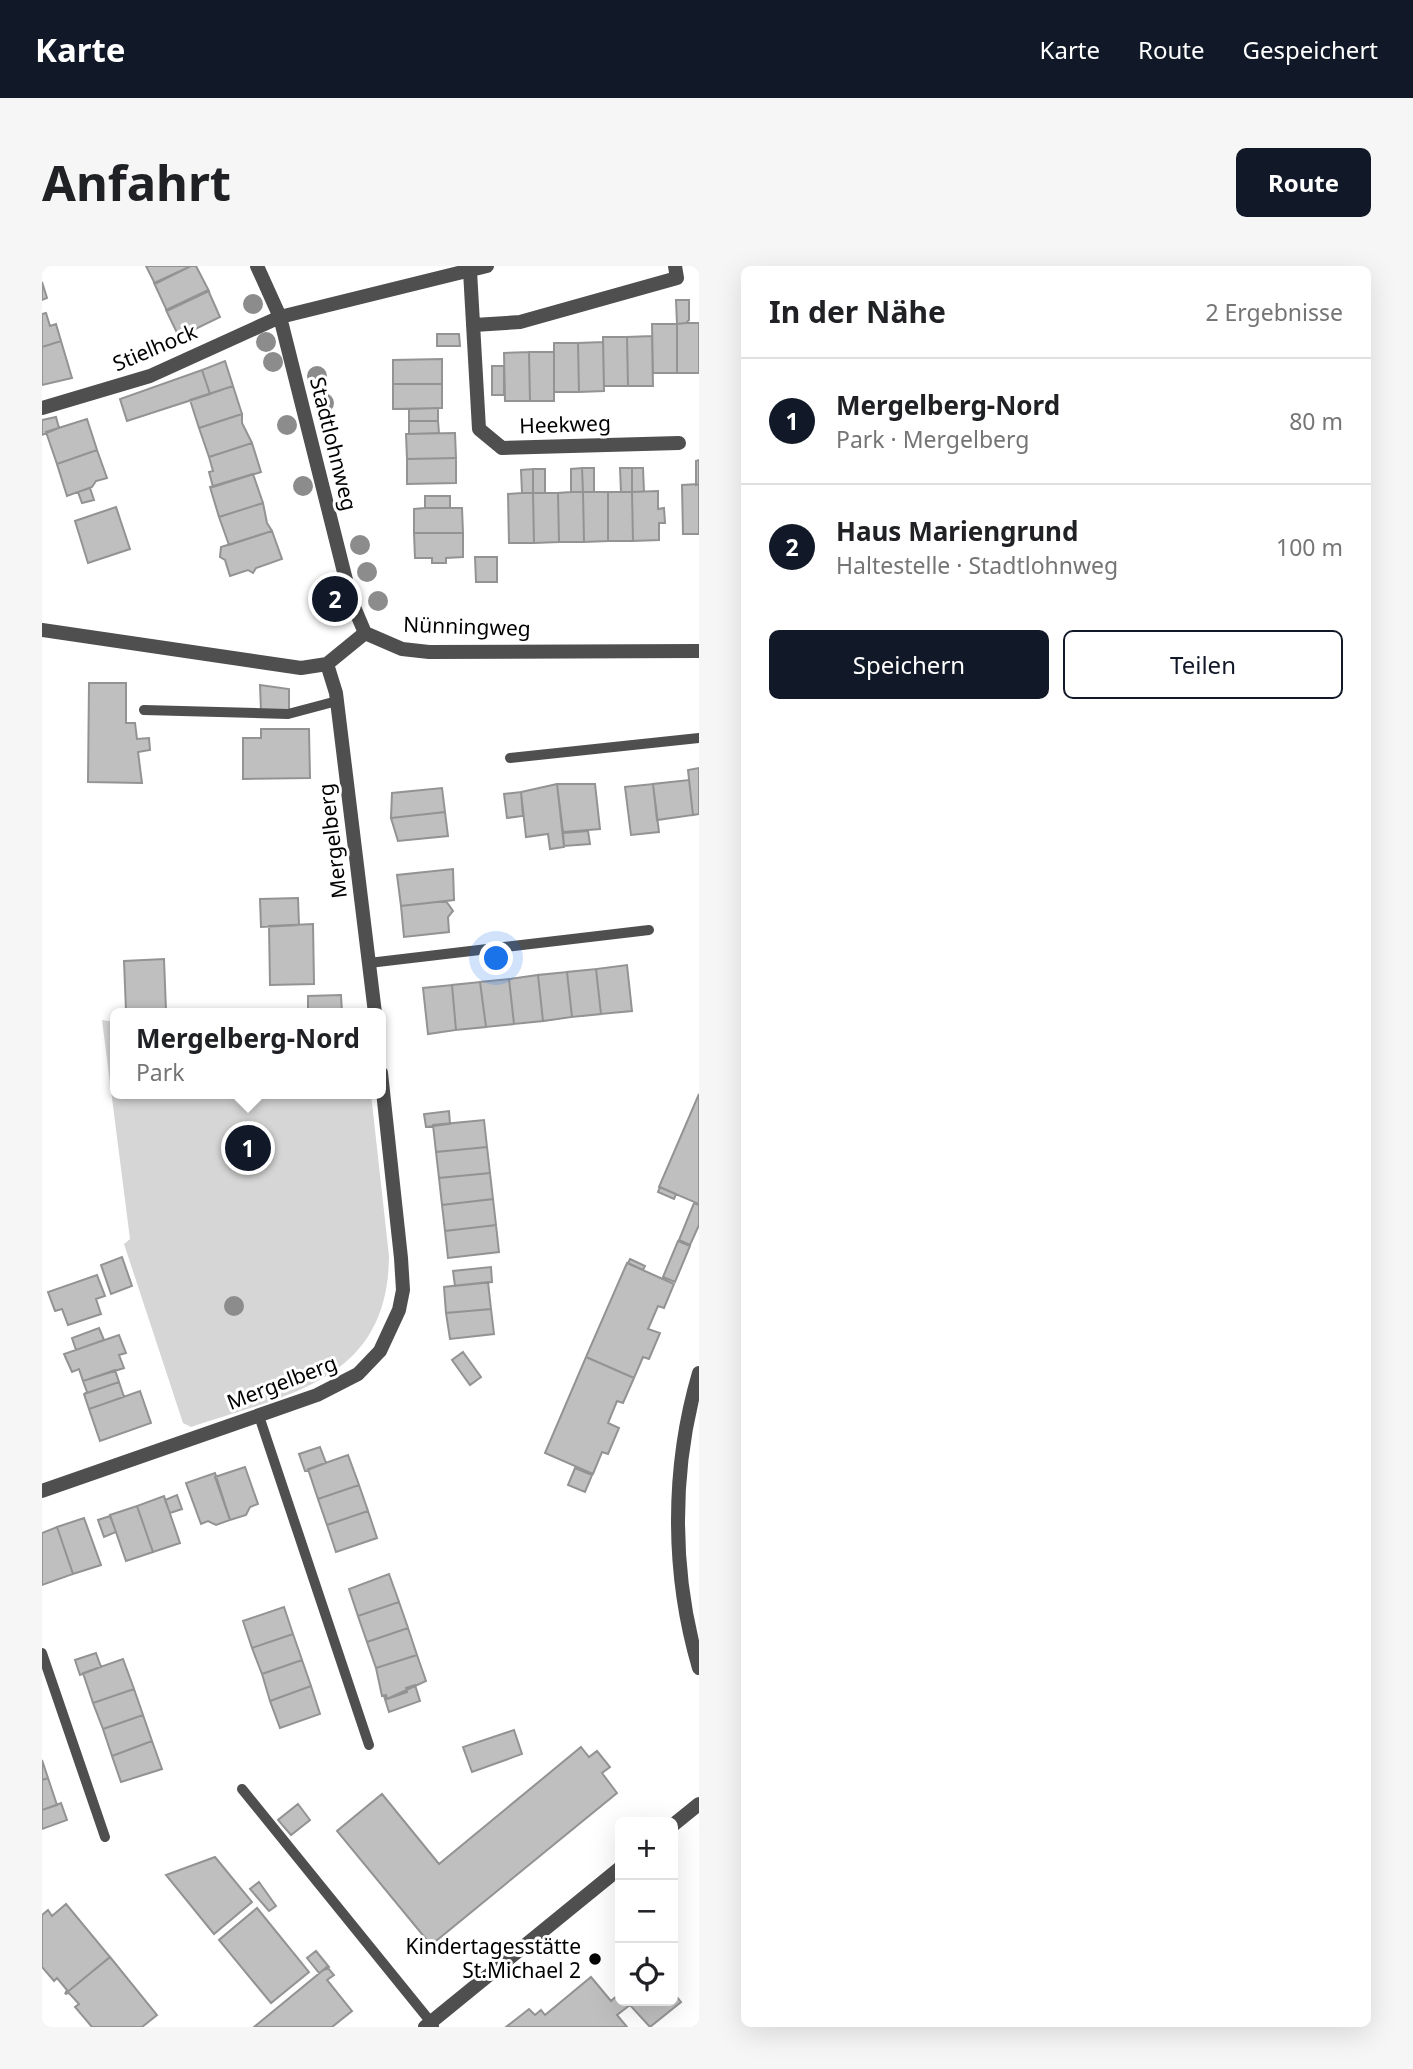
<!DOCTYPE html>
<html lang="de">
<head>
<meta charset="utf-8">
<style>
  body { margin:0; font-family:"Noto Sans",sans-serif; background:#f6f6f6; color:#202124 }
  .controls { position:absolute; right:21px; bottom:21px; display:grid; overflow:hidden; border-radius:10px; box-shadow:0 7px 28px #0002 }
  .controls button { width:63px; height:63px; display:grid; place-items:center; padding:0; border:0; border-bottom:2px solid #e0e0e0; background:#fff; color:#202124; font:35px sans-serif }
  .you { position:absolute; left:455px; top:693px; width:24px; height:24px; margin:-18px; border:5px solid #fff; border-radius:50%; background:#1a73e8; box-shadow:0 0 0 10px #1a73e833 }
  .badge { display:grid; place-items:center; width:46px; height:46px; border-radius:50%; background:#111827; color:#fff; font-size:23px; font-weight:700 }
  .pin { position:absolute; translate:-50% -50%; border:4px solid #fff; box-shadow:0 2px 7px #0006 }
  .popup { position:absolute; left:68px; top:742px; width:276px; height:91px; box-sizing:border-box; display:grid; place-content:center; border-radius:10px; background:#fff; filter:drop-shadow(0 2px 5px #0005); font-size:23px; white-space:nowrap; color:#757577 }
  .popup b { font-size:26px; color:#202124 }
  .popup::after { content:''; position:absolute; left:50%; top:100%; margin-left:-14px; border:14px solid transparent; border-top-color:#fff }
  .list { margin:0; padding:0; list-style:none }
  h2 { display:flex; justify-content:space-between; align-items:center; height:91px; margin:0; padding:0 28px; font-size:30px }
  h2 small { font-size:23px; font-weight:400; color:#757577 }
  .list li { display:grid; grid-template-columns:46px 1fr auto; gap:21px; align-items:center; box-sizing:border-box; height:126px; padding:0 28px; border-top:2px solid #e0e0e0 }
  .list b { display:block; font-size:26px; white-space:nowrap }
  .list p { margin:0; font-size:23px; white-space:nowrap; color:#757577 }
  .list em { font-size:23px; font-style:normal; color:#757577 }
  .actions { display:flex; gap:14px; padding:21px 28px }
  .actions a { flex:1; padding:16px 0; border:2px solid #111827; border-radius:10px; text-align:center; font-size:24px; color:#111827 }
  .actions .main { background:#111827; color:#fff }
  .icon { flex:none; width:38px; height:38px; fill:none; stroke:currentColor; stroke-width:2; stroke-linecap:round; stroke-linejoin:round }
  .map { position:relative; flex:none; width:657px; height:1761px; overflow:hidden; border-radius:10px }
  header { display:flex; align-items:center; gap:42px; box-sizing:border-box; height:98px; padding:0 35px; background:#111827; color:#fff }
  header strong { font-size:33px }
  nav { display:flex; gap:38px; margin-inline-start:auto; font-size:24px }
  .intro { display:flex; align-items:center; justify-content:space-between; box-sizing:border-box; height:168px; padding:0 42px }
  h1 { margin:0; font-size:49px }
  .button { padding:18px 32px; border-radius:10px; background:#111827; color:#fff; font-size:24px; font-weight:700 }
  main { display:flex; gap:42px; padding:0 42px }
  aside { flex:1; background:#fff; border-radius:10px; box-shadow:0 7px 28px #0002 }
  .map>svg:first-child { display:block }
  .green { fill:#d6d6d6 }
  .building { fill:#bfbfbf; stroke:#939393; stroke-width:2 }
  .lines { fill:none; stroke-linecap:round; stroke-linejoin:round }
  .service { stroke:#4f4f4f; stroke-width:10 }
  .minor { stroke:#4f4f4f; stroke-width:14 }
  .tertiary { stroke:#4f4f4f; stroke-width:14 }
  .tree { fill:#8c8c8c }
  .poi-dot { fill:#000; stroke:#fff; stroke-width:2.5 }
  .labels { text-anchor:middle; stroke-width:6; stroke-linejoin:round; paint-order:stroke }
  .street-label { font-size:21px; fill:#000; stroke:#fff }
  .poi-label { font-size:21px; fill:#000; stroke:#fff; text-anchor:end }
</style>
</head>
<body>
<header>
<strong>Karte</strong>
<nav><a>Karte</a><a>Route</a><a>Gespeichert</a></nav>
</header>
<div class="intro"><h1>Anfahrt</h1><a class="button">Route</a></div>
<main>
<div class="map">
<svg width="657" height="1761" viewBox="0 0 657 1761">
  <rect width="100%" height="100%" fill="#fff"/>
  <path class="green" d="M60,754L73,756V828H329L347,990C346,1116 246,1128 149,1161L141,1157L82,978L88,973Z"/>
  <path class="building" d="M104,0H149L113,18Z
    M149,0H154L167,25L125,45L112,17Z
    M0,16L5,32L0,34Z
    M166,24L178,51L137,71L124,44Z
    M634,34H647V54L644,57L635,58Z
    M4,47L8,60L14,58L19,75L0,81V48Z
    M644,57H657V107H635V58Z
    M610,58H635V107H611Z
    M395,68H417L418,80H395Z
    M610,70L611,120H586L585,71Z
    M561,71H585L586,120H562Z
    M19,75L30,112L0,119V81Z
    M561,76L562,125L537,126L536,77Z
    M512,77H536L537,126H512Z
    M487,86L488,135H463L462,87Z
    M487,86H512V135H488Z
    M400,93V118H351V94Z
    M183,95L191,120L168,128L160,104Z
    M450,100H462V129H450Z
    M160,104L168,128L85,155L78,133Z
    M351,118H400V142L351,143Z
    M191,120L200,148L157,162L148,134Z
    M396,142V155H367V143Z
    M200,148V157L210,177L167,191L157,162Z
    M14,151L17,162L0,169V154Z
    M45,153L55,184L15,198L4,166Z
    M367,155H396L397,167L367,168Z
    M413,167L414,192L365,193L364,168Z
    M210,177L219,206L171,221L167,206L171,205L167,191Z
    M55,184L65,212L54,215L50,221L25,230L15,198Z
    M414,192V217L365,218V193Z
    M657,194V218L654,219V195Z
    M540,202H552V226H541Z
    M540,202L541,226H529V203Z
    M578,202H590V226H579Z
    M590,202H601L602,226H590Z
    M491,203V227H480L479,204Z
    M491,203H503V227H491Z
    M211,208L221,237L177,251L168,221Z
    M657,218V268H641L640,219Z
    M48,222L52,234L40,237L36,226Z
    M616,225V243L622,242L623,257H617V274L591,275L590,226Z
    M529,226H541L542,276H517L516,227Z
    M541,226H566V275L542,276Z
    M566,226H590L591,275H566Z
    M480,227H491L492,277H467L466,228Z
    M491,227H516L517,276L492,277Z
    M383,230H408V242H383Z
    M221,237L225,257L230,265L187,279L177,251Z
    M74,241L88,283L46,297L33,255Z
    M383,242H420L421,267H372V243Z
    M230,265L240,293L214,302L211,307L206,304L188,310L183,294L178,291L179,281Z
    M372,267H421V291L404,292V297H390V292H373Z
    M433,291H455V316H434Z
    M47,417H84V457H93L95,473L107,472L108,484L96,486L100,517L46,516Z
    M218,419L247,423V444L219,445Z
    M219,463H267L268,512L201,513V472H219Z
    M657,502V548L651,549L646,504Z
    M647,514L651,549L615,554L611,518Z
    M515,518H553L558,563L521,566Z
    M515,518L522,581L508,583L506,568L484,571L479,526Z
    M611,518L617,566L589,569L583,521Z
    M400,522L403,546L349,552L350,527Z
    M479,526L481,550L465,552L462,528Z
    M403,546L406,570L356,575L349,552Z
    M546,565L548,578L522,580L521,567Z
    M411,603L412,634L359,640L355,609Z
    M256,632L257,659L219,661L218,633Z
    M404,635L411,645L406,651L407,666L362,671L359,640Z
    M271,658L272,718L228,719L227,660Z
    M122,693L124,745H84L82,695Z
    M585,699L590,745L559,748L554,703Z
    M554,703L559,748L530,751L525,706Z
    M525,706L530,751L501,755L496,709Z
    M496,709L501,755L472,758L467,713Z
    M467,713L472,758L444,761L438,716Z
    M438,716L444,761L414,764L410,719Z
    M410,719L414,764L386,768L381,722Z
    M299,729L300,747H266V730Z
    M657,828V938L617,921Z
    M407,845L408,858L384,861L382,848Z
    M442,854L445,881L394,886L391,859Z
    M445,881L448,907L397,912L394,886Z
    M448,907L451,933L400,939L397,912Z
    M618,921L634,928L632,933L616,926Z
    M451,933L454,959L403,965L400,939Z
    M652,937L657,939V959L648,979L637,974Z
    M454,959L457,986L406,992L403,965Z
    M636,975L648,980L633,1016L621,1011Z
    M80,991L90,1020L69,1028L59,999Z
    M588,993L603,1000L601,1004L586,997Z
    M585,997L632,1018L622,1042L616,1040L606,1063L618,1067L607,1093L601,1091L592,1112L544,1091Z
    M449,1001L450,1016L413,1020L411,1005Z
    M55,1009L63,1030L54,1033L59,1048L26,1059L20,1043L13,1045L6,1026Z
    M446,1016L449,1043L404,1047L402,1021Z
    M449,1043L452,1068L408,1073L404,1047Z
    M57,1062L62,1074L34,1084L30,1072Z
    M77,1069L84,1087L77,1089L82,1102L41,1115L37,1103L30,1106L22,1088Z
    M421,1086L439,1111L428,1119L410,1094Z
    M544,1091L592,1112L581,1137L575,1135L566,1157L577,1162L566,1188L560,1186L551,1208L503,1187Z
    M73,1104L77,1116L42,1128L45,1126L41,1115Z
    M77,1116L82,1131L47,1143L42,1128Z
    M98,1125L109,1157L58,1175L47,1143Z
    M278,1181L284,1197L263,1205L257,1188Z
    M306,1189L317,1219L276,1233L266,1203Z
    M203,1201L216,1238L208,1241L204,1249L188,1254L173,1211Z
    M533,1202L550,1209L543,1226L526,1219Z
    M173,1207L188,1254L174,1259L166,1255L159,1258L144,1217Z
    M317,1219L326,1245L285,1259L276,1233Z
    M135,1229L140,1243L128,1247L123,1234Z
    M122,1230L138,1277L111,1286L95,1240Z
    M95,1240L111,1286L84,1295L68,1249Z
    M326,1245L335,1272L294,1286L285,1259Z
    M68,1250L74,1266L62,1271L56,1254Z
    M42,1252L59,1299L31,1308L15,1261Z
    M15,1261L31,1308L0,1319V1267Z
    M347,1308L357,1336L316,1350L307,1323Z
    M357,1336L366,1362L325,1376L316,1350Z
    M242,1341L251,1368L210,1382L201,1355Z
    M366,1362L375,1389L334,1402L325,1376Z
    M251,1368L260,1394L220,1408L210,1382Z
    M54,1387L59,1401L38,1409L33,1394Z
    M375,1389L384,1415L345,1433L344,1429L340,1430L334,1402Z
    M81,1393L92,1423L51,1437L41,1407Z
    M260,1394L269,1420L228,1435L220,1408Z
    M373,1419L378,1435L347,1446L342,1430L345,1433L365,1426L364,1422Z
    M269,1420L278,1448L238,1462L228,1435Z
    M92,1423L101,1449L61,1463L51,1437Z
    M101,1449L110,1475L70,1490L61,1463Z
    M472,1464L480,1488L430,1506L421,1481Z
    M110,1475L120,1503L79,1516L70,1490Z
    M539,1481L547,1491L555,1485L568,1501L560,1507L575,1527L389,1679L295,1565L340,1528L397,1598Z
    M0,1494L6,1512L0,1514Z
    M6,1512L15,1539L0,1544V1514Z
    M19,1537L25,1554L0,1563V1544Z
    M256,1538L268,1554L249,1569L236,1554Z
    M173,1591L210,1636L172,1668L124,1609Z
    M217,1616L234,1640L227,1645L208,1623Z
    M24,1638L68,1691L23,1728L25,1724L15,1712L12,1715L0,1701V1649L6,1644L10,1650Z
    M215,1642L267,1706L229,1737L177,1674Z
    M274,1685L287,1701L277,1707L265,1692Z
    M68,1691L115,1749L100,1761H50L33,1741L37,1738L27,1727L23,1728Z
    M285,1701L292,1709L285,1714L310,1745L290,1761H212Z
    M549,1711L569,1735L578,1727V1735H631V1726L639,1736L608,1761L588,1739L575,1749L585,1761H464L487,1743L493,1749L499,1744L503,1749Z"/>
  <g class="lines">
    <path class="service" d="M102,444L246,448L295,435
      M468,492L657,472
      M327,697L607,664
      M217,1150L327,1479
      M0,1387L63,1571
      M200,1523L392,1760"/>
    <path class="minor" d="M215,0L238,51L309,334L323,367
      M428,5L437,163L460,182L637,177
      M432,59L478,56L635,12L633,0
      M0,142L108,110L238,51L445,0
      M0,364L259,402L285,398L323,367
      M323,367L360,383L387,386L657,385
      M285,398L294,427L333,747
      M0,1225L275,1129L316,1108L338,1085L357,1044L361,1024L359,992L339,807
      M631,1559L657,1538
      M383,1761L578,1602"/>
    <path class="tertiary" d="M657,1107C629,1202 629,1307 657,1402"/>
  </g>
  <g class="tree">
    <circle cx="211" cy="38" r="10"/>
    <circle cx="224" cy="76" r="10"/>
    <circle cx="231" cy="96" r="10"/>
    <circle cx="275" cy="110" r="10"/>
    <circle cx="282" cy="137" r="10"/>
    <circle cx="245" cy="159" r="10"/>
    <circle cx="261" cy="220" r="10"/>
    <circle cx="318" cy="279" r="10"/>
    <circle cx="325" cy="306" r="10"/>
    <circle cx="336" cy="335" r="10"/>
    <circle cx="192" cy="1040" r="10"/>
  </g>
  <circle class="poi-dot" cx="553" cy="1693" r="7"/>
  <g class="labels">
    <g class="street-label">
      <text transform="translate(113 82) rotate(-23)" y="7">Stielhock</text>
      <text transform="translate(523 159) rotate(-2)" y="7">Heekweg</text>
      <text transform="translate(291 178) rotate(76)" y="7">Stadtlohnweg</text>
      <text transform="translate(425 361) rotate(2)" y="7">Nünningweg</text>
      <text transform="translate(291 575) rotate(-97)" y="7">Mergelberg</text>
      <text transform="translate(240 1117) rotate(-21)" y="7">Mergelberg</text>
    </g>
    <g class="poi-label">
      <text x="539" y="1688">Kindertagesstätte<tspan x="539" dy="24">St.Michael 2</tspan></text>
    </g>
  </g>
</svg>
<div class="controls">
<button>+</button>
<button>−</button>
<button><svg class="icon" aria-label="locate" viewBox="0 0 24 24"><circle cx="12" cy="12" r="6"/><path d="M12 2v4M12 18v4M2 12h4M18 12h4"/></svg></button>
</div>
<div class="you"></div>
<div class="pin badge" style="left:206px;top:882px">1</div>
<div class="popup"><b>Mergelberg-Nord</b>Park</div>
<div class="pin badge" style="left:293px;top:333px">2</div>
</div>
<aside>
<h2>In der Nähe<small>2 Ergebnisse</small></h2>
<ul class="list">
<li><span class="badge">1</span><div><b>Mergelberg-Nord</b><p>Park · Mergelberg</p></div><em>80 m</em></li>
<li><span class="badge">2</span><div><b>Haus Mariengrund</b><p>Haltestelle · Stadtlohnweg</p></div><em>100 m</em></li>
</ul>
<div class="actions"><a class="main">Speichern</a><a>Teilen</a></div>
</aside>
</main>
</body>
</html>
